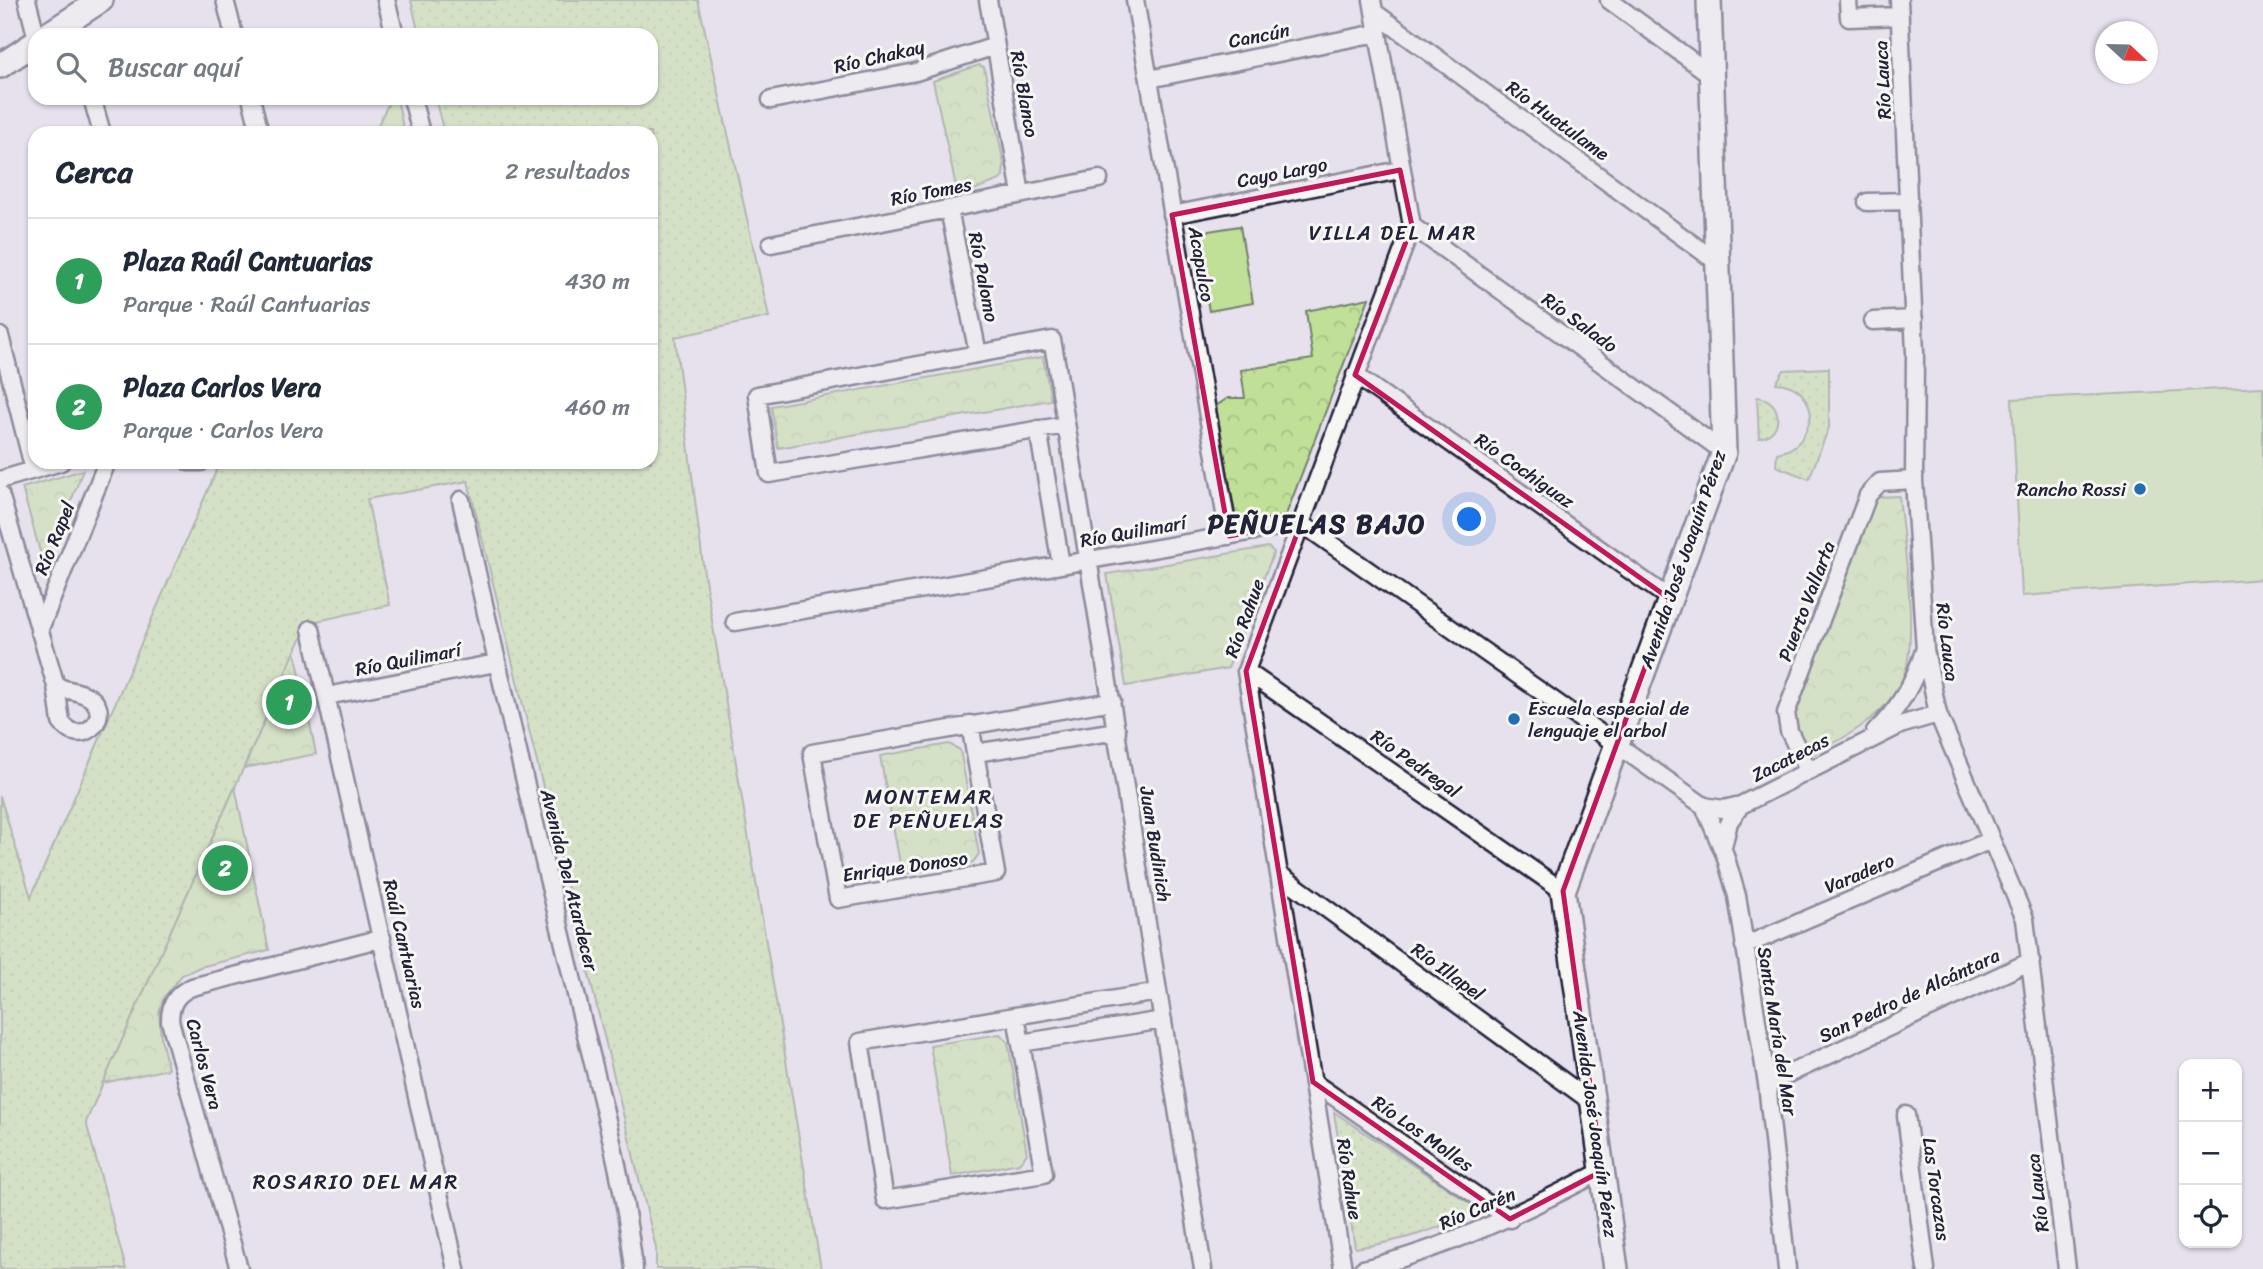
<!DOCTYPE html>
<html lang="es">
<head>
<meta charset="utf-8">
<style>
  body { margin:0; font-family:Sriracha,sans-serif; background:#f2f2f3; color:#1f2937 }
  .controls { position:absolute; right:21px; bottom:21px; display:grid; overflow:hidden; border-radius:14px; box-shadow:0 2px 5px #0004 }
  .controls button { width:63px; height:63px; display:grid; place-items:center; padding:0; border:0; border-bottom:2px solid #e0e1e3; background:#fff; color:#1f2937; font:35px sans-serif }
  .compass { position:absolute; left:2095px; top:21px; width:63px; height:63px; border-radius:50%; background:#fff; box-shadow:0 2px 5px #0004; rotate:112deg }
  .you { position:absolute; left:1470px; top:520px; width:24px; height:24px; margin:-18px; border:5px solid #fff; border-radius:50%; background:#1a73e8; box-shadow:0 0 0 10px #1a73e833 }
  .badge { display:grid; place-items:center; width:46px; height:46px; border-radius:50%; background:#7c3aed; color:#fff; font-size:23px; font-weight:700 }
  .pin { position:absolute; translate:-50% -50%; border:4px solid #fff; box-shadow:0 2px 7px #0006 }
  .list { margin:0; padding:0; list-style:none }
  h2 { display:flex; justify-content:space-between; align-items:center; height:91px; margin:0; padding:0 28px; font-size:30px }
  h2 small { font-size:23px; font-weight:400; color:#747a83 }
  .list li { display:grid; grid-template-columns:46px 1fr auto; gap:21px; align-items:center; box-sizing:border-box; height:126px; padding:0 28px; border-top:2px solid #e0e1e3 }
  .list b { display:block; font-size:26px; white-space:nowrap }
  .list p { margin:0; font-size:23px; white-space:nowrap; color:#747a83 }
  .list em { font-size:23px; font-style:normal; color:#747a83 }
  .icon { flex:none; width:38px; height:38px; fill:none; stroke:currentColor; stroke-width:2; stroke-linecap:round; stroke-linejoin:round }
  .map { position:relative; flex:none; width:2263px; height:1269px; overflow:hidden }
  .search { position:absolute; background:#fff; box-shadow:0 2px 5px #0004; left:28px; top:28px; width:630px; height:77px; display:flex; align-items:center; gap:18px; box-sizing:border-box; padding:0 24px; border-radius:21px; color:#747a83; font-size:26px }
  .panel { position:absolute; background:#fff; box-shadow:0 2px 5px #0004; left:28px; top:126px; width:630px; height:343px; border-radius:21px }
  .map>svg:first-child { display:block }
  .grass { fill:url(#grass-dots); stroke:#71816a; stroke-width:2 }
  .park { fill:url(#park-crowns); stroke:#71816a; stroke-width:2 }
  .pitch { fill:#c0e098; stroke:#71816a; stroke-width:2 }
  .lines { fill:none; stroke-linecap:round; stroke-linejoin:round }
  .street-casing { stroke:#22223b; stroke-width:21 }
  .secondary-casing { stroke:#22223b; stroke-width:28 }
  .street { stroke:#f6f6f2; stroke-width:16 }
  .secondary { stroke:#f6f6f2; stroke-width:23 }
  .marked { fill:none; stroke:#c2185b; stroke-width:5; stroke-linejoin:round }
  .poi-dot { fill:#1f6fb2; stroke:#f6f6f2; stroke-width:2.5 }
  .labels { text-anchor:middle; stroke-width:6; stroke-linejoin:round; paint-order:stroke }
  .street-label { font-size:19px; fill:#22223b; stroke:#f6f6f2 }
  .poi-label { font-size:19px; fill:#22223b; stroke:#f6f6f2; text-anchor:end }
  .neighbourhood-label { font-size:21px; letter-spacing:2px; fill:#22223b; stroke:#f6f6f2 }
  .district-label { font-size:26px; font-weight:bold; letter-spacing:2px; fill:#22223b; stroke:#f6f6f2 }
</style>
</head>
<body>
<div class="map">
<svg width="2263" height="1269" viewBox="0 0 2263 1269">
  <defs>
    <pattern id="grass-dots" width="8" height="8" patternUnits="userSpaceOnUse" patternTransform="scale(1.75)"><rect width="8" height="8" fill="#c0e098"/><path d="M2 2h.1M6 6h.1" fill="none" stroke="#a5c084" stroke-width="1.8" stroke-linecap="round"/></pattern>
    <pattern id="park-crowns" width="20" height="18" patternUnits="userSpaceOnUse" patternTransform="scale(1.75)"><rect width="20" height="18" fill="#c0e098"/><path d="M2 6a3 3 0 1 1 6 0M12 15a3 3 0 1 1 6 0" fill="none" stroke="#a5c084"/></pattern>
  </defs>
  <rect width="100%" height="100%" fill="#e6e1ed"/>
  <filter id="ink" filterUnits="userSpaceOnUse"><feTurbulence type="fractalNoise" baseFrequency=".0143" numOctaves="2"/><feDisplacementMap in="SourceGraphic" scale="14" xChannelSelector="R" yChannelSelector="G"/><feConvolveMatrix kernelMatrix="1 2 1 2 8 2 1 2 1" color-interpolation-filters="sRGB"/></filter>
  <g filter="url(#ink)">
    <path class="grass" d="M411,0H698L769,317L675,337L704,573L821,1269H656V1248L468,481L367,499L390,605L308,623L103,1083L86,1122L126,1269H0V796L31,897L220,462H651V133H444L435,98H651V35H419Z
      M1829,368V427L1809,479L1776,466L1777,453C1799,450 1807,434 1811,414C1807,394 1796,384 1776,383L1784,370Z
      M1757,397C1784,399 1784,435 1759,438Z
      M1334,1112L1478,1209C1439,1230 1399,1242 1355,1248Z"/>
    <path class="park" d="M979,65L984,67L1004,164L1003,176L1000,180L958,196L933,81Z
      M391,98H397L404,133H374Z
      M1369,298L1284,520L1243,525L1235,514L1216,406L1228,398H1245L1241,370L1313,359L1306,311Z
      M1043,357L1051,400L778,448L771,406Z
      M83,470L45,569L22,488Z
      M1899,496C1903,539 1920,644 1902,681C1886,715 1846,738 1813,754L1809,753L1789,721L1875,497Z
      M1268,547L1274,552L1228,668L1126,686L1107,574Z
      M295,651L316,754L244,768Z
      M949,744L960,750L979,854L973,862L902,874L880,756Z
      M235,787L269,950L200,967L182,975L165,996L159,1012L161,1038L168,1069L103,1083Z
      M1000,1034L1008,1042L1027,1154L1019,1163L952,1176L930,1045Z"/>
    <path class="pitch" d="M1240,226L1253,303L1209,311L1196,233Z
      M2263,387V579L2022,596L2012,399Z"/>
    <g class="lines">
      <g class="street-casing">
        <path id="street" d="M27,0L36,35
          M225,0L234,35
          M386,0L395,35
          M988,0L1021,194
          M1135,0L1229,536
          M1609,0L1711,75
          M1848,0L1849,18L1900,16
          M1899,0L1915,353L1914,480L1925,650L1938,714L2025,919L2067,1269
          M1374,12L1717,262
          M1149,79L1377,33
          M92,98L102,133
          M251,98L260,133
          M412,98L421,133
          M771,100L916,72L995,46
          M1867,202L1909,201
          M949,209L978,354
          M1172,215L1400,170
          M1412,226L1724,452
          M771,244L1099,179
          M1873,321L1914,319
          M0,336L34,470
          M1355,375L1670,599
          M1066,425L769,474L757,395L1052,340L1056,361L1203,1269
          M1038,429L1061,565
          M189,462H201
          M0,480L61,462
          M0,494L56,686L61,722C79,749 112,719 93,700C84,691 67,691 56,686
          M461,500C495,657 532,813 570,969C593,1068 623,1168 634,1269
          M735,622L1301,523L1704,806L1723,809L1741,805L1900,725L1938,714
          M311,629L456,1269
          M39,631L107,462
          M1246,671L1563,891
          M327,696L496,663
          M970,724L996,873L838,899L812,753L1112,701
          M1875,732C1899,709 1914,683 1924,651
          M975,753L1117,731
          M1808,770L1789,731L1786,713L1868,495L1880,482L1914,480
          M1704,806L1725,855L1737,896L1767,1084L1787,1269
          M1723,847L1729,822L1741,805
          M1279,874L1593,1103
          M1744,946L1991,840
          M1016,1016L1044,1174L885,1200L860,1042L1158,992
          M1021,1043L1163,1020
          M1313,1082L1510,1219
          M1767,1084L2031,961
          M1906,1115L1926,1269
          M239,1269L170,1021C170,1004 176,994 192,987L382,938
          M1343,1269L1246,671L1412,226L1372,0
          M1363,1269C1449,1248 1525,1211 1602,1171"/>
      </g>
      <g class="secondary-casing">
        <path id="secondary" d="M47,35L101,0
          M0,66L35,43
          M1616,1269L1563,891L1724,452L1709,0"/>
      </g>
      <use href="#street" class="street"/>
      <use href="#secondary" class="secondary"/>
    </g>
  </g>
  <path d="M0 0H2263V1269H0ZM1400,170L1412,226L1355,375L1670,599L1563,891L1602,1171L1510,1219L1313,1082L1246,671L1301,523L1229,536L1172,215Z" fill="#e6e1ed" fill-opacity=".55" fill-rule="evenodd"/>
  <path class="marked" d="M1400,170L1412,226L1355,375L1670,599L1563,891L1602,1171L1510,1219L1313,1082L1246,671L1301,523L1229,536L1172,215Z"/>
  <g class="poi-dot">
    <circle cx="2140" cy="489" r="7"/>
    <circle cx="1514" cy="719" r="7"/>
  </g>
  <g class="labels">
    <g class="street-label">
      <text transform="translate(1259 35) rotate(-11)" y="7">Cancún</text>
      <text transform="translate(879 56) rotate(-13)" y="7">Río Chakay</text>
      <text transform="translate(1882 80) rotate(-93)" y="7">Río Lauca</text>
      <text transform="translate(1025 94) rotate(80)" y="7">Río Blanco</text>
      <text transform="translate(1558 120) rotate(36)" y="7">Río Huatulame</text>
      <text transform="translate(1282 172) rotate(-11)" y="7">Cayo Largo</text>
      <text transform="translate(931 191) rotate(-11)" y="7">Río Tomes</text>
      <text transform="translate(1202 264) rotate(80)" y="7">Acapulco</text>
      <text transform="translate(984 277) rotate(79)" y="7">Río Palomo</text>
      <text transform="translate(1580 322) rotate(36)" y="7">Río Salado</text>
      <text transform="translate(1525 470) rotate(35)" y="7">Río Cochiguaz</text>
      <text transform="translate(1133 531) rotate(-10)" y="7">Río Quilimarí</text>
      <text transform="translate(54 538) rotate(-68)" y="7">Río Rapel</text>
      <text transform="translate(1682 559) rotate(-71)" y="7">Avenida José Joaquín Pérez</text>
      <text transform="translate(1806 601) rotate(-69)" y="7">Puerto Vallarta</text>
      <text transform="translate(1244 618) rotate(-70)" y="7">Río Rahue</text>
      <text transform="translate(1948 642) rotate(83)" y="7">Río Lauca</text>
      <text transform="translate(408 659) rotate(-11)" y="7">Río Quilimarí</text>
      <text transform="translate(1790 757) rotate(-27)" y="7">Zacatecas</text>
      <text transform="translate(1416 763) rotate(35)" y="7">Río Pedregal</text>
      <text transform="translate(1156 844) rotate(81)" y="7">Juan Budinich</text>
      <text transform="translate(905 866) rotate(-8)" y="7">Enrique Donoso</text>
      <text transform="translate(1859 873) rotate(-23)" y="7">Varadero</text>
      <text transform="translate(570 880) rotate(76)" y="7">Avenida Del Atardecer</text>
      <text transform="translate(405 944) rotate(77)" y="7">Raúl Cantuarias</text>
      <text transform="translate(1448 971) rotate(36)" y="7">Río Illapel</text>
      <text transform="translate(1909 995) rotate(-25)" y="7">San Pedro de Alcántara</text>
      <text transform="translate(1778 1031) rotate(81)" y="7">Santa María del Mar</text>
      <text transform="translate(205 1064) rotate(75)" y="7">Carlos Vera</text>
      <text transform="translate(1596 1124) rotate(82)" y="7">Avenida José Joaquín Pérez</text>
      <text transform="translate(1423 1133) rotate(35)" y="7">Río Los Molles</text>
      <text transform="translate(1350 1179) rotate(81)" y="7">Río Rahue</text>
      <text transform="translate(1937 1189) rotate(82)" y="7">Las Torcazas</text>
      <text transform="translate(2037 1193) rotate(-97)" y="7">Río Lauca</text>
      <text transform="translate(1477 1208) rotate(-23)" y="7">Río Carén</text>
    </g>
    <g class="poi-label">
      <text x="2126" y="496">Rancho Rossi</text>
      <text x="1528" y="715" text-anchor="start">Escuela especial de<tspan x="1528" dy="22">lenguaje el arbol</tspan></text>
    </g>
    <g class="neighbourhood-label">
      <text x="1393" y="240">VILLA DEL MAR</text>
      <text x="929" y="804">MONTEMAR<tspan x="929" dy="24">DE PEÑUELAS</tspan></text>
      <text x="356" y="1189">ROSARIO DEL MAR</text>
    </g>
    <g class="district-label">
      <text x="1317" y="533">PEÑUELAS BAJO</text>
    </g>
  </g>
</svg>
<div class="controls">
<button>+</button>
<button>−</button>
<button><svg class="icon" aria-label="locate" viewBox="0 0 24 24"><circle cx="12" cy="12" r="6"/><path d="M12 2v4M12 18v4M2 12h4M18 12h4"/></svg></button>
</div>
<svg class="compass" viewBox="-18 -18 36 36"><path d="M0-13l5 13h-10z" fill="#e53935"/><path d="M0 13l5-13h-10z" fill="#747a83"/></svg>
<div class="you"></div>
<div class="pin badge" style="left:289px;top:702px;background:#2e9e5b">1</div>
<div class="pin badge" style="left:225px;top:868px;background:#2e9e5b">2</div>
<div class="search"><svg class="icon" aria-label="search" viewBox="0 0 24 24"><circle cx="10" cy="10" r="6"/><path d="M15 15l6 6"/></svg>Buscar aquí</div>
<section class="panel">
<h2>Cerca<small>2 resultados</small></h2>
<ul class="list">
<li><span class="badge" style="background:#2e9e5b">1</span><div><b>Plaza Raúl Cantuarias</b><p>Parque · Raúl Cantuarias</p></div><em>430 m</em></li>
<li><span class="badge" style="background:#2e9e5b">2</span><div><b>Plaza Carlos Vera</b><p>Parque · Carlos Vera</p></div><em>460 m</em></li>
</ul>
</section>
</div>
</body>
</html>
